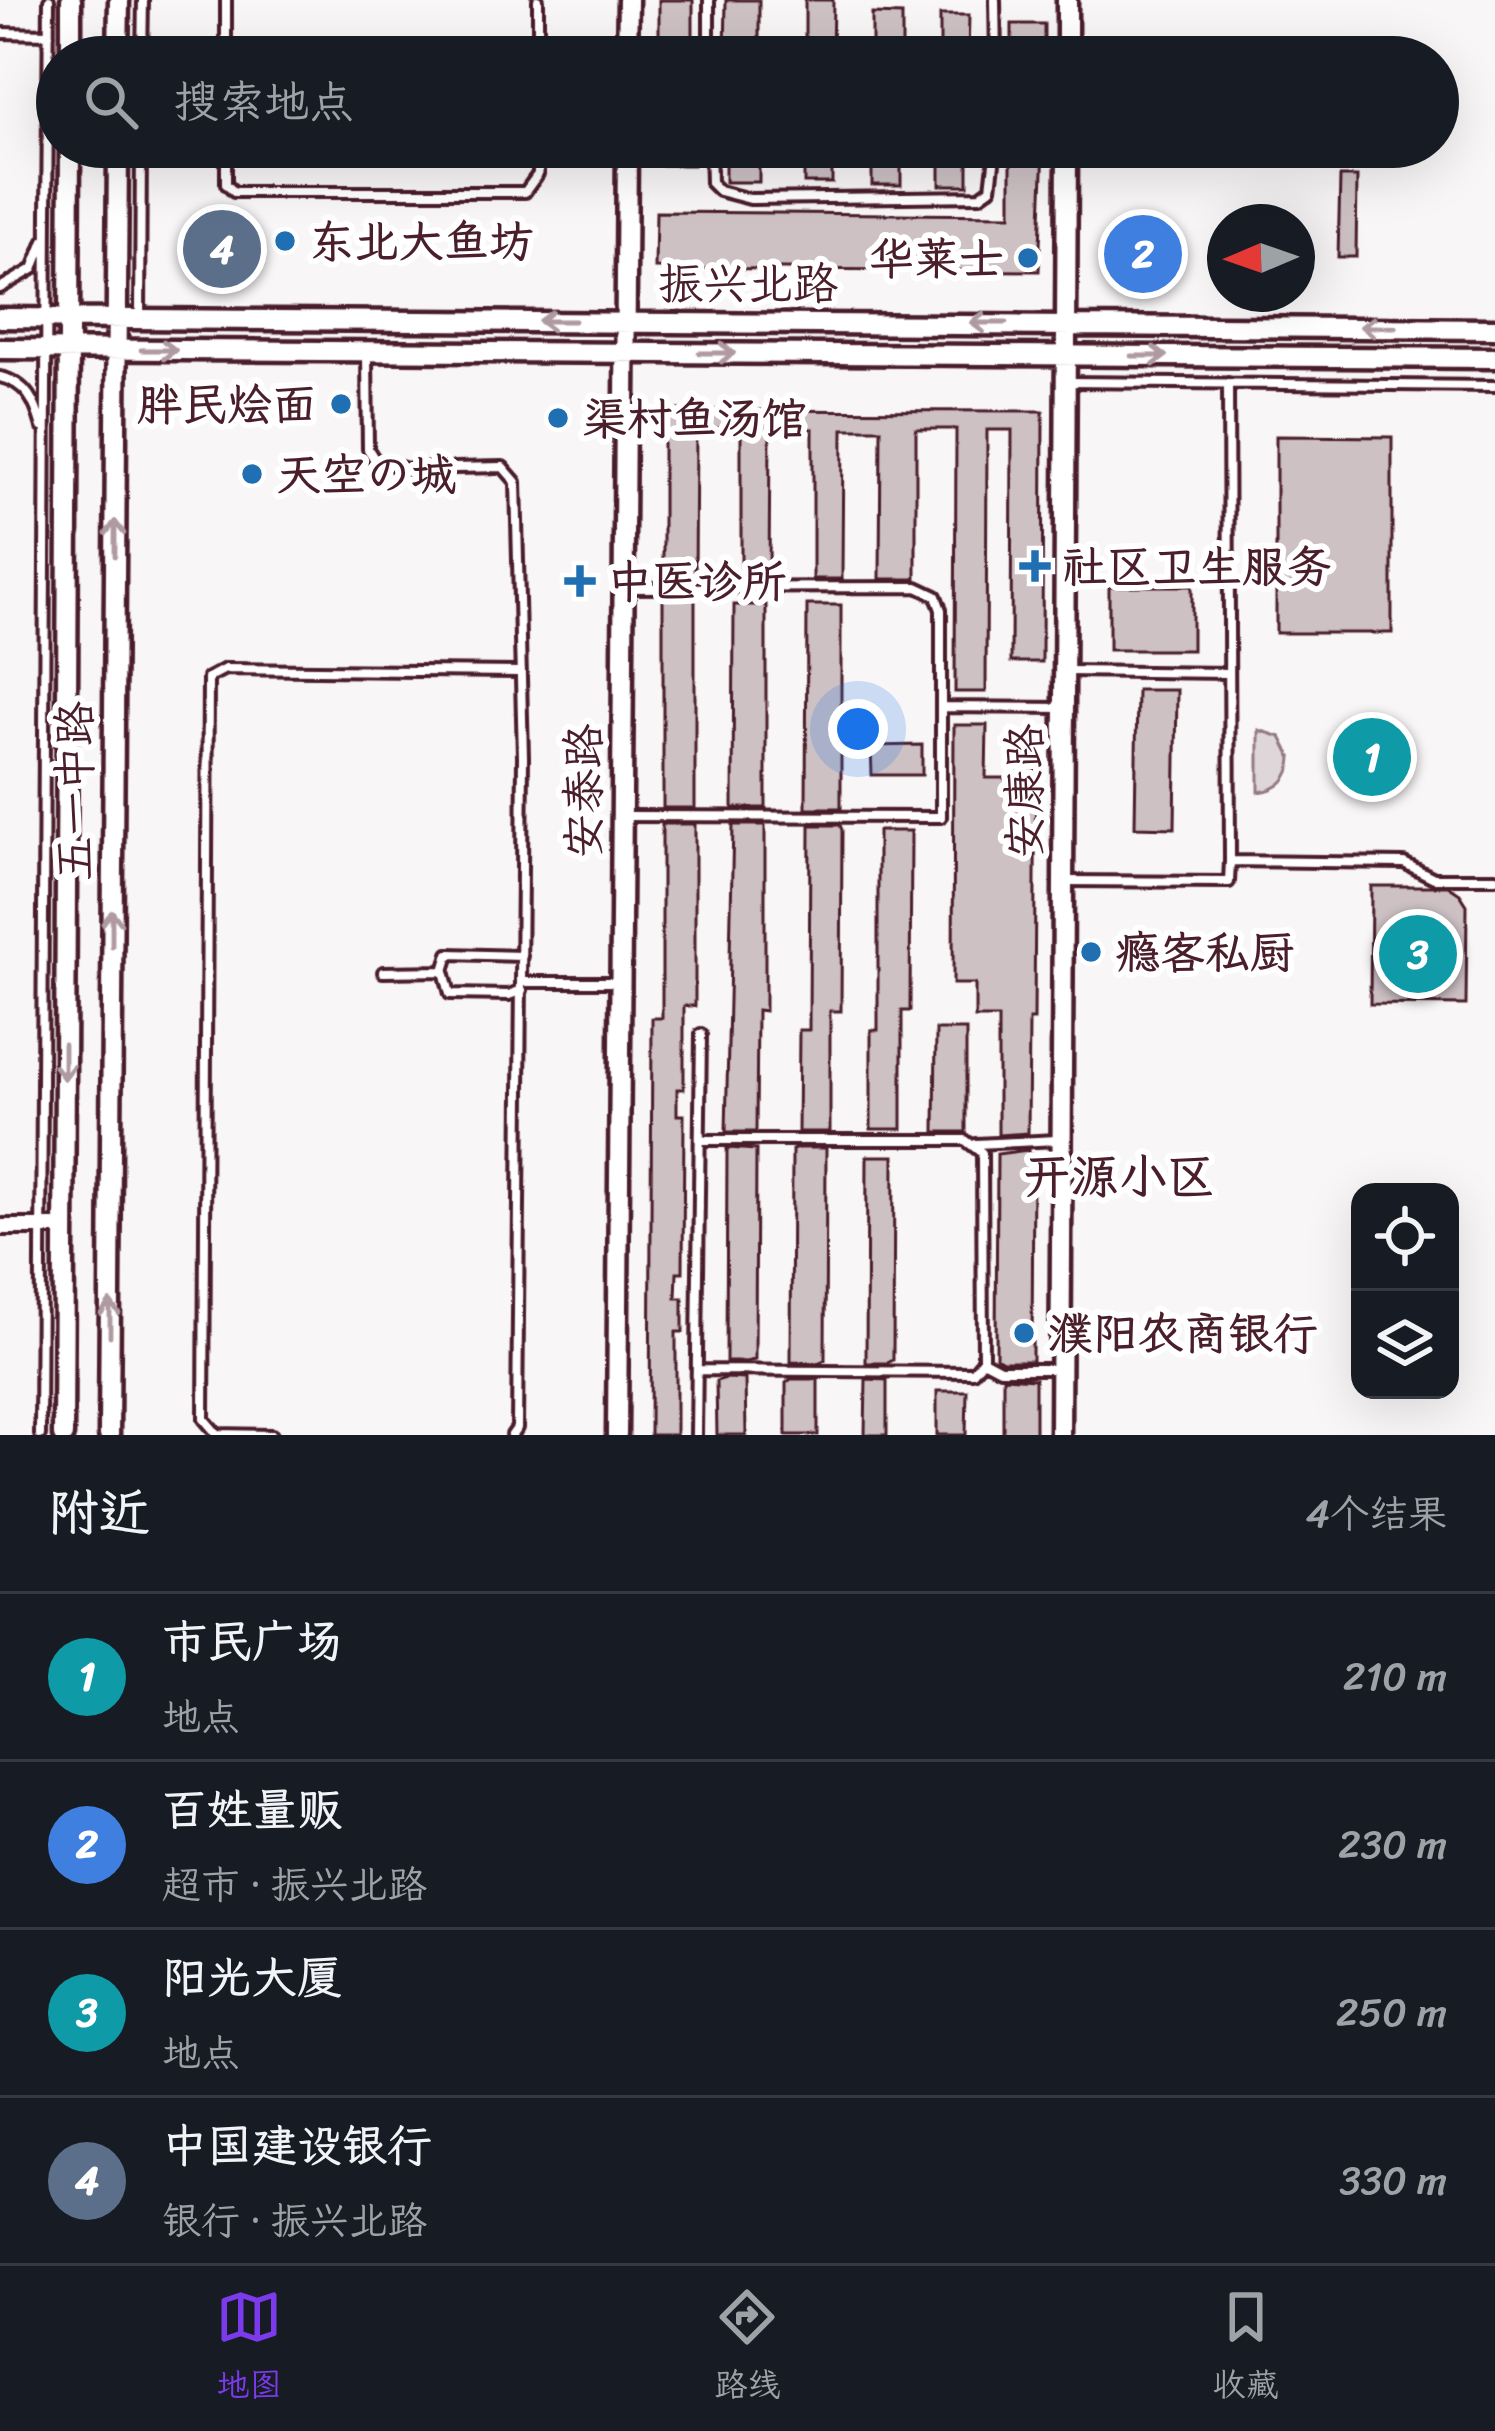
<!DOCTYPE html>
<html lang="zh">
<head>
<meta charset="utf-8">
<style>
  body { margin:0; font-family:Sriracha,"LXGW WenKai TC","Klee One",sans-serif; background:#20242c; color:#f1f3f6 }
  .controls { position:absolute; right:36px; bottom:36px; display:grid; overflow:hidden; border-radius:24px; box-shadow:0 12px 48px #0002 }
  .controls button { width:108px; height:108px; display:grid; place-items:center; padding:0; border:0; border-bottom:3px solid #363941; background:#171b24; color:#f1f3f6; font:60px sans-serif }
  .compass { position:absolute; left:1207px; top:204px; width:108px; height:108px; border-radius:50%; background:#171b24; box-shadow:0 12px 48px #0002; rotate:268deg }
  .you { position:absolute; left:858px; top:729px; width:42px; height:42px; margin:-30px; border:9px solid #fff; border-radius:50%; background:#1a73e8; box-shadow:0 0 0 18px #1a73e833 }
  .badge { display:grid; place-items:center; width:78px; height:78px; border-radius:50%; background:#7c3aed; color:#fff; font-size:39px; font-weight:700 }
  .pin { position:absolute; translate:-50% -50%; border:6px solid #fff; box-shadow:0 3px 12px #0006 }
  .list { margin:0; padding:0; list-style:none }
  h2 { display:flex; justify-content:space-between; align-items:center; height:156px; margin:0; padding:0 48px; font-size:51px }
  h2 small { font-size:39px; font-weight:400; color:#9ea1a6 }
  .list li { display:grid; grid-template-columns:78px 1fr auto; gap:36px; align-items:center; box-sizing:border-box; height:168px; padding:0 48px; border-top:3px solid #363941 }
  .list b { display:block; font-size:45px; white-space:nowrap }
  .list p { margin:0; font-size:39px; white-space:nowrap; color:#9ea1a6 }
  .list em { font-size:39px; font-style:normal; color:#9ea1a6 }
  .icon { flex:none; width:66px; height:66px; fill:none; stroke:currentColor; stroke-width:2; stroke-linecap:round; stroke-linejoin:round }
  .map { position:relative; flex:none; width:1495px; height:1435px; overflow:hidden }
  .search { position:absolute; background:#171b24; box-shadow:0 12px 48px #0002; left:36px; right:36px; top:36px; height:132px; display:flex; align-items:center; gap:30px; box-sizing:border-box; padding:0 42px; border-radius:66px; color:#9ea1a6; font-size:45px }
  .sheet { height:828px; background:#171b24 }
  nav { display:flex; justify-content:space-around; align-items:center; box-sizing:border-box; height:168px; border-top:3px solid #363941; background:#171b24; font-size:33px; color:#9ea1a6 }
  nav a { display:grid; justify-items:center; gap:6px }
  nav .on { color:#7c3aed }
  .map>svg:first-child { display:block }
  .grass { fill:#ded6d9; stroke:#947a82; stroke-width:3 }
  .building { fill:#cdc1c4; stroke:#4a1f2b; stroke-width:3 }
  .lines { fill:none; stroke-linecap:round; stroke-linejoin:round }
  .service-casing { stroke:#4a1f2b; stroke-width:16 }
  .minor-casing { stroke:#4a1f2b; stroke-width:22 }
  .tertiary-casing { stroke:#4a1f2b; stroke-width:27 }
  .service { stroke:#fff; stroke-width:8 }
  .minor { stroke:#fff; stroke-width:14 }
  .tertiary { stroke:#fff; stroke-width:18 }
  .oneway { stroke:#ae9aa0 }
  .poi-dot { fill:#1f6fb2; stroke:#fff; stroke-width:4.5 }
  .labels { text-anchor:middle; stroke-width:12; stroke-linejoin:round; paint-order:stroke }
  .poi-label { font-size:45px; font-weight:bold; fill:#4a1f2b; stroke:#fff; text-anchor:start }
  .street-label { font-size:45px; fill:#4a1f2b; stroke:#fff }
  .neighbourhood-label { font-size:48px; font-weight:bold; fill:#4a1f2b; stroke:#fff }
</style>
</head>
<body>
<div class="map">
<svg width="1495" height="1435" viewBox="0 0 1495 1435">
  <rect width="100%" height="100%" fill="#f8f6f7"/>
  <filter id="ink" filterUnits="userSpaceOnUse"><feTurbulence type="fractalNoise" baseFrequency=".00833" numOctaves="2"/><feDisplacementMap in="SourceGraphic" scale="24" xChannelSelector="R" yChannelSelector="G"/><feConvolveMatrix kernelMatrix="1 2 1 2 8 2 1 2 1" color-interpolation-filters="sRGB"/></filter>
  <g filter="url(#ink)">
    <path class="grass" d="M1259,730L1281,737L1292,758C1291,778 1279,790 1259,792Z"/>
    <path class="building" d="M659,0H693V57H659Z
      M726,0H759V57H725Z
      M805,0H833L832,57H805Z
      M872,14L902,15V57H872Z
      M940,15H969L968,57H940Z
      M1012,24H1044V57H1012Z
      M658,147H693V165H658Z
      M725,147H759V182H725Z
      M804,147H832V183H804Z
      M872,147H901V185H872Z
      M940,147H968V185H940Z
      M1011,147H1044L1039,271L655,268L656,212L1011,215Z
      M1340,177H1357L1356,257H1338Z
      M663,410L1043,411L1042,662H1011L1012,430H987L986,692H955L956,429H916V579H880L881,429H843L842,579H813V429H770L769,579H741V428H696L695,580H663Z
      M1276,436L1392,437V633H1276Z
      M1109,586H1192V650H1109Z
      M663,596H695V808H663Z
      M734,605H766V808H733Z
      M807,605H841V808H806Z
      M1137,690H1177L1175,828L1135,827Z
      M954,725H987L986,778H1018V740H1036L1034,1020H1029L1028,1133L998,1135V1018H975V984H953Z
      M922,745V775H872L871,746Z
      M662,824H695V1006H684V1089H677V1115H684L683,1272H677L676,1298H683V1332H676V1435H650L652,1018H662Z
      M733,825H765V1011L757,1010L756,1132H726Z
      M810,825H840L842,830L841,1011H830V1132H798L799,1030H809Z
      M878,831H911L910,1011H902V1129H871V1030H878Z
      M1371,886H1448L1460,894L1467,905L1466,1005L1370,1004Z
      M936,1030H966V1132H935Z
      M727,1148L756,1150L755,1360L745,1362H726Z
      M798,1148H826L825,1360L818,1363L791,1362L792,1150Z
      M1028,1150V1154L1033,1155L1032,1361H1003L996,1357L997,1154Z
      M867,1156H894L893,1360L887,1363H866Z
      M1003,1377L1035,1379V1435H1003Z
      M726,1378L745,1379L746,1435H717L716,1381Z
      M791,1379H818V1435H786V1383Z
      M866,1379L887,1380V1435H865Z
      M937,1391H967L966,1435H937Z"/>
    <g class="lines">
      <g class="service-casing">
        <path id="service" d="M226,0V57
          M538,0V57
          M709,0V57
          M995,0L996,57
          M0,33L49,34
          M142,57L143,0
          M226,147V184L234,192H525L538,174V147
          M710,147L711,183L719,191L750,199L980,196L991,188L996,147
          M47,214L49,0
          M0,288L33,269L44,241
          M140,318L141,147
          M367,353L368,449L375,460L407,469L503,467L516,482L523,757L517,1428L512,1435
          M0,377C27,383 35,402 42,427
          M1067,382L1495,386
          M1228,383L1230,861
          M1066,671L1228,673
          M941,707L1064,708
          M623,816L941,817V610L936,596L917,587L623,588
          M1064,881L1229,882L1230,861L1404,863L1434,878H1495
          M383,972L444,971
          M522,982H617
          M522,990L509,995L450,994L444,971L449,954L522,956
          M976,1144L1057,1140
          M983,1360L1000,1369H1057
          M697,1370L973,1372L983,1360L982,1153L965,1140H700
          M40,1435L47,212
          M272,1435L217,1434L204,1419L208,678L225,669L519,672
          M696,1435L701,1034"/>
      </g>
      <g class="minor-casing">
        <path id="minor" d="M0,1227H63"/>
      </g>
      <g class="tertiary-casing">
        <path id="tertiary" d="M71,57V0
          M118,57L119,0
          M627,57L628,0
          M1067,57V0
          M0,318L1495,329
          M0,349L1495,358
          M63,1435L70,147
          M109,1435L118,147
          M617,1435L627,147
          M1060,1435L1067,147"/>
      </g>
      <use href="#service" class="service"/>
      <use href="#minor" class="minor"/>
      <use href="#tertiary" class="tertiary"/>
    </g>
    <defs><path id="oneway-shaft" d="M-6 0H5M1.5-3L5.5 0L1.5 3" fill="none" stroke-width="1.6" stroke-linecap="round" stroke-linejoin="round" transform="scale(3)"/></defs>
    <g class="oneway">
      <use href="#oneway-shaft" transform="translate(556 321) rotate(-180)"/>
      <use href="#oneway-shaft" transform="translate(988 323) rotate(-180)"/>
      <use href="#oneway-shaft" transform="translate(1378 327) rotate(-179)"/>
      <use href="#oneway-shaft" transform="translate(159 350)"/>
      <use href="#oneway-shaft" transform="translate(717 353)"/>
      <use href="#oneway-shaft" transform="translate(1149 356)"/>
      <use href="#oneway-shaft" transform="translate(115 538) rotate(-90)"/>
      <use href="#oneway-shaft" transform="translate(112 928) rotate(-90)"/>
      <use href="#oneway-shaft" transform="translate(64 1062) rotate(90)"/>
      <use href="#oneway-shaft" transform="translate(110 1318) rotate(-90)"/>
    </g>
  </g>
  <g class="poi-dot">
    <circle cx="285" cy="241" r="12"/>
    <circle cx="1028" cy="258" r="12"/>
    <circle cx="341" cy="404" r="12"/>
    <circle cx="558" cy="418" r="12"/>
    <circle cx="252" cy="474" r="12"/>
    <path d="M1029 548h12v12h12v12h-12v12h-12v-12h-12v-12h12z"/>
    <path d="M574 563h12v12h12v12h-12v12h-12v-12h-12v-12h12z"/>
    <circle cx="1091" cy="952" r="12"/>
    <circle cx="1024" cy="1333" r="12"/>
  </g>
  <g class="labels">
    <g class="poi-label">
      <text x="309" y="257">东北大鱼坊</text>
      <text x="1004" y="274" text-anchor="end">华莱士</text>
      <text x="317" y="420" text-anchor="end">胖民烩面</text>
      <text x="582" y="434">渠村鱼汤馆</text>
      <text x="276" y="490">天空の城</text>
      <text x="1062" y="582">社区卫生服务</text>
      <text x="607" y="597">中医诊所</text>
      <text x="1115" y="968">瘾客私厨</text>
      <text x="1048" y="1349">濮阳农商银行</text>
    </g>
    <g class="street-label">
      <text x="748" y="299">振兴北路</text>
      <text transform="translate(74 791) rotate(-90)" y="16">五一中路</text>
      <text transform="translate(583 791) rotate(-90)" y="16">安泰路</text>
      <text transform="translate(1024 791) rotate(-90)" y="16">安康路</text>
    </g>
    <g class="neighbourhood-label">
      <text x="1119" y="1193">开源小区</text>
    </g>
  </g>
</svg>
<div class="controls">
<button><svg class="icon" aria-label="locate" viewBox="0 0 24 24"><circle cx="12" cy="12" r="6"/><path d="M12 2v4M12 18v4M2 12h4M18 12h4"/></svg></button>
<button><svg class="icon" aria-label="layers" viewBox="0 0 24 24"><path d="M12 4l9 5-9 5-9-5zM3 14l9 5 9-5"/></svg></button>
</div>
<svg class="compass" viewBox="-18 -18 36 36"><path d="M0-13l5 13h-10z" fill="#e53935"/><path d="M0 13l5-13h-10z" fill="#9ea1a6"/></svg>
<div class="you"></div>
<div class="pin badge" style="left:1372px;top:757px;background:#0f9aa8">1</div>
<div class="pin badge" style="left:1143px;top:254px;background:#3f7fe0">2</div>
<div class="pin badge" style="left:1418px;top:954px;background:#0f9aa8">3</div>
<div class="pin badge" style="left:222px;top:249px;background:#5c6f8a">4</div>
<div class="search"><svg class="icon" aria-label="search" viewBox="0 0 24 24"><circle cx="10" cy="10" r="6"/><path d="M15 15l6 6"/></svg>搜索地点</div>
</div>
<section class="sheet">
<h2>附近<small>4个结果</small></h2>
<ul class="list">
<li><span class="badge" style="background:#0f9aa8">1</span><div><b>市民广场</b><p>地点</p></div><em>210 m</em></li>
<li><span class="badge" style="background:#3f7fe0">2</span><div><b>百姓量贩</b><p>超市 · 振兴北路</p></div><em>230 m</em></li>
<li><span class="badge" style="background:#0f9aa8">3</span><div><b>阳光大厦</b><p>地点</p></div><em>250 m</em></li>
<li><span class="badge" style="background:#5c6f8a">4</span><div><b>中国建设银行</b><p>银行 · 振兴北路</p></div><em>330 m</em></li>
</ul>
</section>
<nav>
<a class="on"><svg class="icon" aria-label="map" viewBox="0 0 24 24"><path d="M3 6l6-2 6 2 6-2v14l-6 2-6-2-6 2zM9 4v14M15 6v14"/></svg>地图</a>
<a><svg class="icon" aria-label="directions" viewBox="0 0 24 24"><path d="M12 3l9 9-9 9-9-9zM9 14v-3h6M13 9l2 2-2 2"/></svg>路线</a>
<a><svg class="icon" aria-label="saved" viewBox="0 0 24 24"><path d="M7 4h10v16l-5-4-5 4z"/></svg>收藏</a>
</nav>
</body>
</html>
